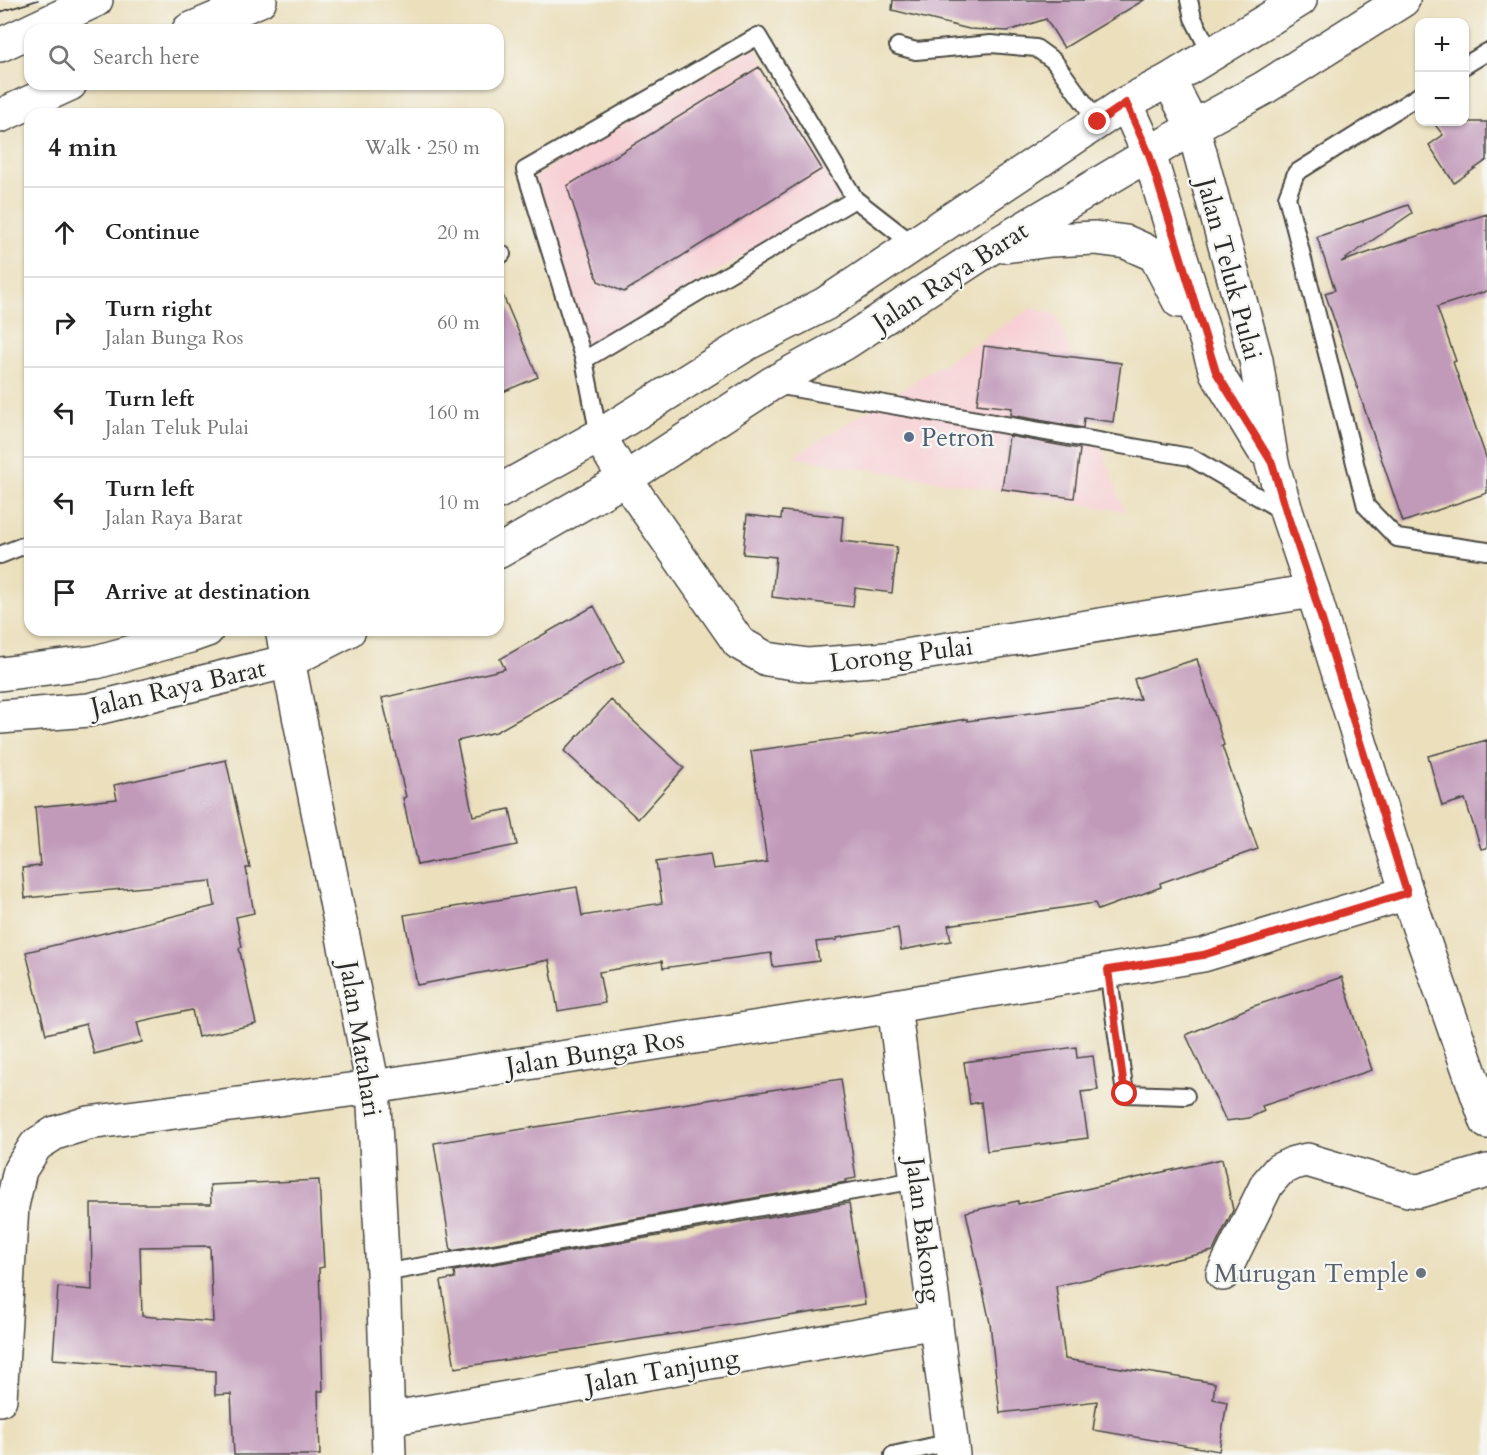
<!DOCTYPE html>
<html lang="en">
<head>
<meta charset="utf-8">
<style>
  body { margin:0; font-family:Cardo,serif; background:#f2f2f2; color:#222 }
  .controls { position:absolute; right:18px; top:18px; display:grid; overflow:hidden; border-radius:12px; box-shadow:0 2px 4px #0004 }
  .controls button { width:54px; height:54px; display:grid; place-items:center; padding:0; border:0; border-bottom:2px solid #e0e0e0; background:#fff; color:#222; font:30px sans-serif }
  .stop { position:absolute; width:18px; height:18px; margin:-14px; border:4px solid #d93025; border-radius:50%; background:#fff }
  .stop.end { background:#d93025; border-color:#fff; box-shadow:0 2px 6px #0008 }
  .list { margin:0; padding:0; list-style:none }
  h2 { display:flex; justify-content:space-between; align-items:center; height:78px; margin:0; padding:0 24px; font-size:26px }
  h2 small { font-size:20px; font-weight:400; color:#767676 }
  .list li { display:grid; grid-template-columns:39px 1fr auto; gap:18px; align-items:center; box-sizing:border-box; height:90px; padding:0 24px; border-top:2px solid #e0e0e0 }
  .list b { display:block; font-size:22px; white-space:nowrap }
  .list p { margin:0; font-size:20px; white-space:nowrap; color:#767676 }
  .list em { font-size:20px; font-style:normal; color:#767676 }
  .icon { flex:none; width:33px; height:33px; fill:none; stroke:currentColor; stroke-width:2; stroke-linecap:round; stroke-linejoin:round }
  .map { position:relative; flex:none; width:1487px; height:1455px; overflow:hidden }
  .search { position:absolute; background:#fff; box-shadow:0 2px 4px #0004; left:24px; top:24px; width:480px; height:66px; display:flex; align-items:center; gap:15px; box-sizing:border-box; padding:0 21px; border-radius:18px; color:#767676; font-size:22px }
  .panel { position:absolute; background:#fff; box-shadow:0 2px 4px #0004; left:24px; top:108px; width:480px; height:528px; border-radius:18px }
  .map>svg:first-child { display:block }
  .built { fill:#f7cfd4 }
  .building { fill:#c19aba; fill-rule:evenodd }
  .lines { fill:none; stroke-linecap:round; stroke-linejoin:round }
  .service-casing { stroke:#484641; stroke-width:20 }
  .minor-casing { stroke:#484641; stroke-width:36 }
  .secondary-casing { stroke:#484641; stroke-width:36 }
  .trunk-casing { stroke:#484641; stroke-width:36 }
  .service { stroke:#fff; stroke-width:16 }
  .minor { stroke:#fff; stroke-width:33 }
  .secondary { stroke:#fff; stroke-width:33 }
  .trunk { stroke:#fff; stroke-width:33 }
  .tram { stroke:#2b2b2b; stroke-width:1.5 }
  .route { stroke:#d93025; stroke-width:8 }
  .service-dot { fill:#5c6f8a; stroke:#f6f6f2; stroke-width:2 }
  .worship-dot { fill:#6b7280; stroke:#f6f6f2; stroke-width:2 }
  .labels { text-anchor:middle; stroke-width:4.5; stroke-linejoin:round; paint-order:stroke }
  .street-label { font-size:26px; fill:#2b2b2b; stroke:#f6f6f2 }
  .service-label { font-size:26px; fill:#4e5e75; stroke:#f6f6f2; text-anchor:start }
  .worship-label { font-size:26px; fill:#5b616d; stroke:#f6f6f2; text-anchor:end }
</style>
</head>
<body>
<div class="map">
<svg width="1487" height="1455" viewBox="0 0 1487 1455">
  <rect width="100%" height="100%" fill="#f6f6f2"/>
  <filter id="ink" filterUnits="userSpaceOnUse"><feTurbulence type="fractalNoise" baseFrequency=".0167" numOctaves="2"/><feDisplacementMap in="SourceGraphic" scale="12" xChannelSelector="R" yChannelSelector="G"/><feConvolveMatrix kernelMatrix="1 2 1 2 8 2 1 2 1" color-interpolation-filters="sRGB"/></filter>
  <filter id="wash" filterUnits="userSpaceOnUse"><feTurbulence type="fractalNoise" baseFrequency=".008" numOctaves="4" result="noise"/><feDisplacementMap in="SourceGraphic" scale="24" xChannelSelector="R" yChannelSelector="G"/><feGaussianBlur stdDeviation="1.35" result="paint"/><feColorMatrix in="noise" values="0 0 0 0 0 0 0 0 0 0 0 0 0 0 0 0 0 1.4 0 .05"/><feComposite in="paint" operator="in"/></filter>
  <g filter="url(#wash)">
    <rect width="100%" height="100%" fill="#ebdfbc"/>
    <path class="built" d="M754,47L843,196L589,349L535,176Z
      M1032,308L1057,315L1124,511L793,457Z"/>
    <g id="blocks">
      <path class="building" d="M893,0H1144L1064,48L1046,19L1008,31L969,29L892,10Z
        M759,67L822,169L624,292L598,281L567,186Z
        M1433,122H1487V160L1454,183L1429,145L1443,135Z
        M1408,205L1412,213L1341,262L1411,238L1487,214V291L1437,307L1456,361L1453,362L1487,460V493L1403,522L1325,293L1335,290L1317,237Z
        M498,284L538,377L498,394Z
        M984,346L1121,363L1113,422L1084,418L1083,428L1011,415L1012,408L977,404Z
        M1009,436L1080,449L1074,498L1002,489Z
        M782,511L843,517L841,541L897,547L892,593L855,588L853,607L772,597L776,557L743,554L747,515L781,519Z
        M594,606L624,661L496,732L457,741L473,816L510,809L517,845L417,865L403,798L406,797L382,698L505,669L500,659Z
        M1197,659L1224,745L1222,746L1258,849L1160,883L1161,887L1098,910L1095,903L948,925L951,941L901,950L898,928L837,938V940L816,942L819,961L773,967L771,953L663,968L662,961L599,972L605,1003L558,1011L549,960L417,985L404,915L577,887L582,916L662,903L656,862L710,854L713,869L767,862L751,751L850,737V738L967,719V721L1140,699L1134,679Z
        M611,700L684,768L638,819L564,751Z
        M1487,740V848L1481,849L1465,799L1442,806L1428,756Z
        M226,760L250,868H246L254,913L236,917L242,947L239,948L256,1024L198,1037L192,1010L137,1022L142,1042L94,1054L86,1024L46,1034L26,952L215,906L211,881L25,898L22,868L40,866L35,807L117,799L114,785Z
        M1342,977L1372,1070L1262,1106L1264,1111L1249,1118L1226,1121L1186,1035L1251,1007Z
        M1076,1047L1077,1058L1093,1056L1098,1090L1081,1092L1088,1138L987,1151L981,1102L970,1104L964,1062Z
        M841,1079L856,1178L845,1180L846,1182L451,1251L434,1143Z
        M1222,1159L1233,1210L1213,1251L1056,1286L1065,1359L1215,1383L1213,1399L1227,1402L1219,1451L1093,1430L1097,1401L1000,1413L990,1323L966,1212L1018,1201V1204Z
        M319,1180L324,1267L319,1268L323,1391H318L320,1455H234L231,1394L215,1395V1371L53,1359L58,1287L92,1290L91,1204H211L210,1185ZM210,1246L213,1322L142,1316L140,1247Z
        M849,1203L865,1304L455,1368L441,1281L455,1278L454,1271Z"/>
    </g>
  </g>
  <g filter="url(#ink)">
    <use href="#blocks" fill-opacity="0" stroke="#484641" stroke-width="1.5"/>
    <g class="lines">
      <g class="service-casing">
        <path id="service" d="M1189,0L1193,18L1211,54
          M898,46L916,51L991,44L1036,48L1054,61L1098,122
          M1464,66L1487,52
          M1420,95L1296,173L1287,197L1366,506L1397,538L1487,551
          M498,256L502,254
          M584,360L855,199
          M776,385L1190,457L1284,512
          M599,436L584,360L525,170L758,36L855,199L914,245
          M0,555L30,543
          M1108,970L1125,1094L1186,1096
          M383,1273L917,1180
          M893,1455L951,1442"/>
      </g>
      <g class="minor-casing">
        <path id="minor" d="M599,436L625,479L739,643L767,659L808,665L886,659L1313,591
          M282,630L373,1087L383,1273L389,1455
          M894,1006L953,1455
          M1223,1274L1267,1184L1279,1170L1294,1163L1307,1160L1408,1190L1419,1191L1487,1171
          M0,1399L12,1206L20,1170L36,1145L55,1133L88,1123L373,1087L894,1006L1203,955L1407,893
          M388,1419L936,1322"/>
      </g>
      <g class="secondary-casing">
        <path id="secondary" d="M1169,80L1193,127L1256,360L1272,463L1287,514L1313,591L1407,893L1487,1122
          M1126,103L1149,154L1216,372L1263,449
          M1004,246L1051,240L1095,238L1126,242L1155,255L1179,301
          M498,492L599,436L748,343L825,304L1126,103L1169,80L1300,0
          M498,552L625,479L771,384L845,343L989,249L1149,154L1193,127L1264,88L1403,0
          M0,674L96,662L190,636L207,630
          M0,717L89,710L289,661L349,630"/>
      </g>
      <g class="trunk-casing">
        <path id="trunk" d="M32,30L96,0
          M189,30L260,0
          M0,45L30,31
          M0,116L70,84"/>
      </g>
      <use href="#service" class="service"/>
      <use href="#minor" class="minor"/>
      <use href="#secondary" class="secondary"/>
      <use href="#trunk" class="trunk"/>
      <path class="tram" d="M0,12L38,0"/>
    </g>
  </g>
  <g class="lines" filter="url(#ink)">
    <path class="route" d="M1098,122L1126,103L1149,154L1216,372L1272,463L1287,514L1313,591L1407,893L1203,955L1108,970L1125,1094"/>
  </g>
  <circle class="service-dot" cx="909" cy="437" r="6"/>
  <circle class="worship-dot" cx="1421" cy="1273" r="6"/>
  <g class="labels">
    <g class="street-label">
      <text transform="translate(1230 269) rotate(75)" y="9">Jalan Teluk Pulai</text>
      <text transform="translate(950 276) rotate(-33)" y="9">Jalan Raya Barat</text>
      <text transform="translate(901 654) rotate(-7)" y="9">Lorong Pulai</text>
      <text transform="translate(178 687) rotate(-13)" y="9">Jalan Raya Barat</text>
      <text transform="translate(361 1039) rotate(81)" y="9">Jalan Matahari</text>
      <text transform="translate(595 1052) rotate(-9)" y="9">Jalan Bunga Ros</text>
      <text transform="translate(924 1230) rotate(83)" y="9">Jalan Bakong</text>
      <text transform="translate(662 1370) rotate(-10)" y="9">Jalan Tanjung</text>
    </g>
    <g class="service-label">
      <text x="921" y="446">Petron</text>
    </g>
    <g class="worship-label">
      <text x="1409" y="1282">Murugan Temple</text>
    </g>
  </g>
</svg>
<div class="controls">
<button>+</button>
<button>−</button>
</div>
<div class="stop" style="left:1125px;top:1094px"></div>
<div class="stop end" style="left:1098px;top:122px"></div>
<div class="search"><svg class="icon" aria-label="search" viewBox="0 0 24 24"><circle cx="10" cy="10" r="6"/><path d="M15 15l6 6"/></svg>Search here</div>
<section class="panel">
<h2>4 min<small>Walk · 250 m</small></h2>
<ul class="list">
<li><svg class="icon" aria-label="ahead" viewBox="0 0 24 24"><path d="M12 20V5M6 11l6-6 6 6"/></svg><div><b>Continue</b></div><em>20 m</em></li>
<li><svg class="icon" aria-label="right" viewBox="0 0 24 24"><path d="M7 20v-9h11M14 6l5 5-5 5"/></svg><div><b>Turn right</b><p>Jalan Bunga Ros</p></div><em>60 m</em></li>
<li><svg class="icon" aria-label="left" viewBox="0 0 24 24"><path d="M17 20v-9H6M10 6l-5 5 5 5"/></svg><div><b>Turn left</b><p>Jalan Teluk Pulai</p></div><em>160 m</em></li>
<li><svg class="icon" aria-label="left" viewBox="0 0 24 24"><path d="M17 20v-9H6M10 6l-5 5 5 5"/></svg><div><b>Turn left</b><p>Jalan Raya Barat</p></div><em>10 m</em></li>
<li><svg class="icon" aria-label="arrive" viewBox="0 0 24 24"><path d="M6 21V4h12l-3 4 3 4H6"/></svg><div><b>Arrive at destination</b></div></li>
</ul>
</section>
</div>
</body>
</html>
